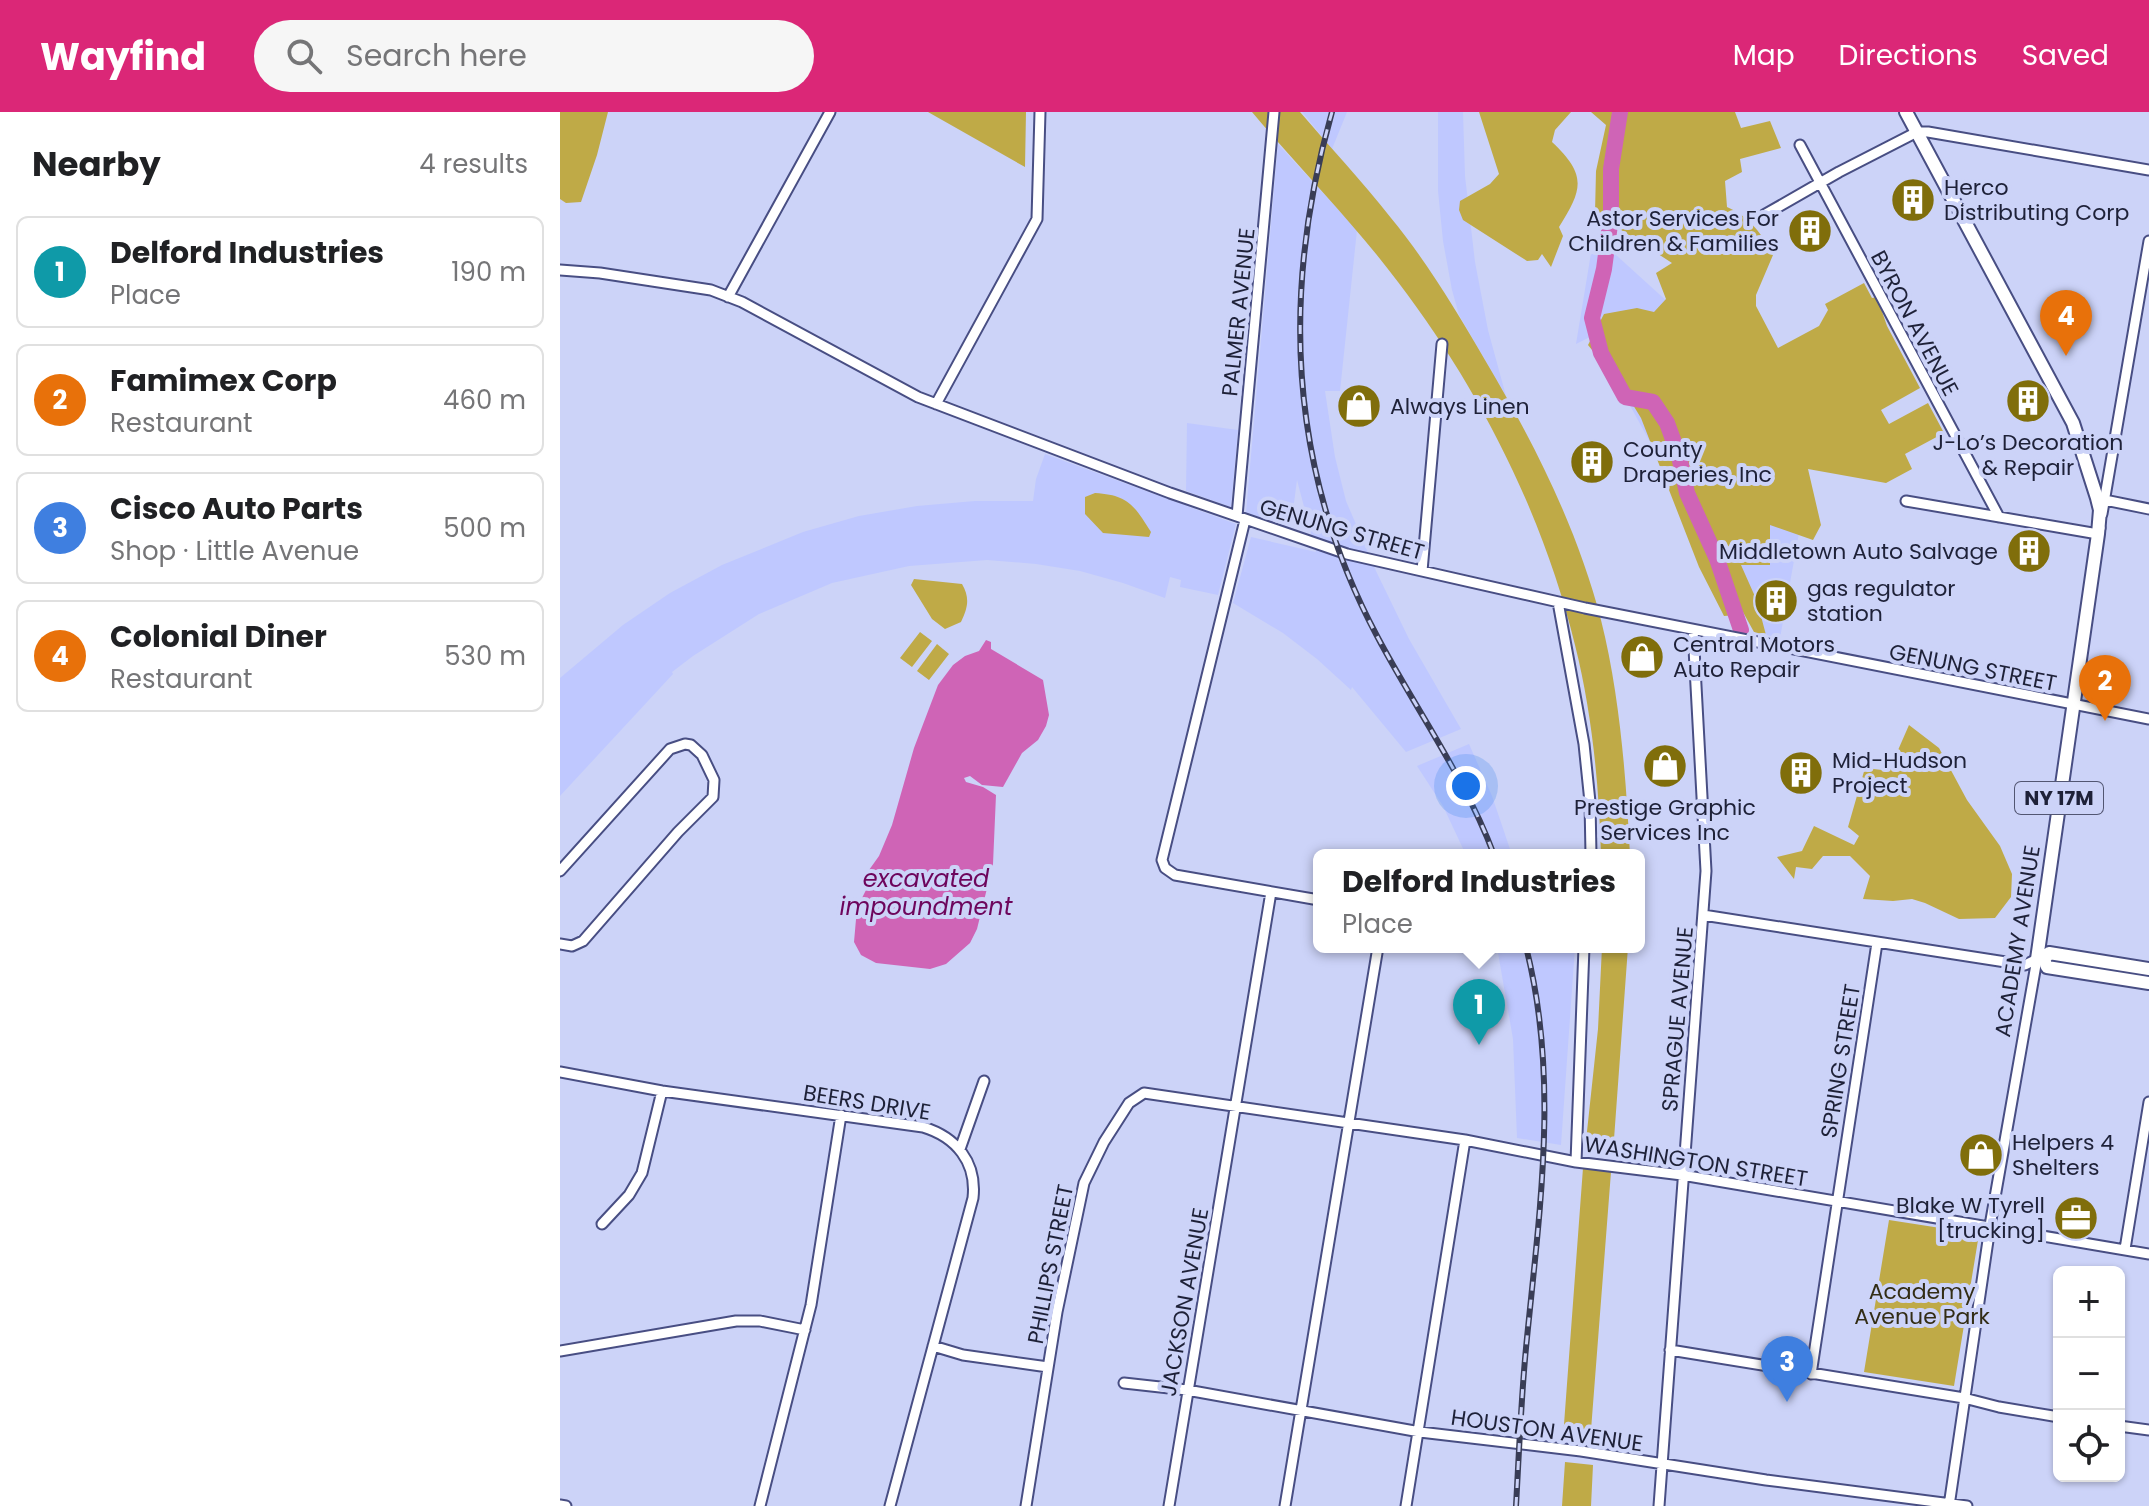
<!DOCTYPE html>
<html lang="en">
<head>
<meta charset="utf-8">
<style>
  body { margin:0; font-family:Poppins,sans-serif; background:#f6f6f6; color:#202124 }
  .controls { position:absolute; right:24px; bottom:24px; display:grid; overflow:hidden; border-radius:12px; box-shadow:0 2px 6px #0004 }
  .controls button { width:72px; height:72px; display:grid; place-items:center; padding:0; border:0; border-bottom:2px solid #e0e0e0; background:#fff; color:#202124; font:40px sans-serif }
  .you { position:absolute; left:906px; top:674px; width:28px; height:28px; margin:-20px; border:6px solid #fff; border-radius:50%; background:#1a73e8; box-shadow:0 0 0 12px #1a73e833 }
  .badge { display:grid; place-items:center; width:52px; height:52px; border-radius:50%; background:#db2777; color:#fff; font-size:26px; font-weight:700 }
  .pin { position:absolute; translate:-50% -66px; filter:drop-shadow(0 2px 4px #0008) }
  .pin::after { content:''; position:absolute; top:42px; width:28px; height:24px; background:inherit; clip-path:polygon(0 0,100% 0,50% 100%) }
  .popup { position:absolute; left:753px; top:737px; width:332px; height:104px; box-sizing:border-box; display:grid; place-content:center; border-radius:12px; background:#fff; filter:drop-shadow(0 2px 6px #0005); font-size:26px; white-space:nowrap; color:#757577 }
  .popup b { font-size:30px; color:#202124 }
  .popup::after { content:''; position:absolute; left:50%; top:100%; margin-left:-16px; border:16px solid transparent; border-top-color:#fff }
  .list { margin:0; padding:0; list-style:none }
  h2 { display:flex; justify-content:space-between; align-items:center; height:104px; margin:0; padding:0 32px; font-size:34px }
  h2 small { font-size:26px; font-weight:400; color:#757577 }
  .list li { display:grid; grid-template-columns:52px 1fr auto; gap:24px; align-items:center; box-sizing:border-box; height:112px; margin:0 16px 16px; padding:0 16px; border:2px solid #e0e0e0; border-radius:12px }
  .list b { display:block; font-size:30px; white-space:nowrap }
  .list p { margin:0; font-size:26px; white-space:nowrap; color:#757577 }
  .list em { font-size:26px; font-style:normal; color:#757577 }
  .icon { flex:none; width:44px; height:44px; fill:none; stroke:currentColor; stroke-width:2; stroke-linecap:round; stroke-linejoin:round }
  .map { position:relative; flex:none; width:1589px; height:1394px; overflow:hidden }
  header { display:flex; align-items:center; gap:48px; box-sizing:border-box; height:112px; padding:0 40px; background:#db2777; color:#fff }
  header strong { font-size:38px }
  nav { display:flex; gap:44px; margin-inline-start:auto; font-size:28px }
  .search { width:560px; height:72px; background:#f6f6f6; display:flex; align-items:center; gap:20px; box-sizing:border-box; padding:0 28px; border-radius:44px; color:#757577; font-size:30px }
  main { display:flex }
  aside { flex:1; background:#fff }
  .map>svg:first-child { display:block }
  .built { fill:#bfc8ff }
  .green { fill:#bfaa47 }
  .water { fill:#cf64b6 }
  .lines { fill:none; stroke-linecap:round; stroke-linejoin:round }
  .river { stroke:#cf64b6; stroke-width:16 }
  .minor-casing { stroke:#484e83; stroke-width:13 }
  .major-casing { stroke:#484e83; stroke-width:16 }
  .minor { stroke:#fff; stroke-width:9 }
  .major { stroke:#fff; stroke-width:12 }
  .rail-casing { stroke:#393d56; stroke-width:6 }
  .rail { stroke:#ccd3f8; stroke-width:3; stroke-dasharray:9; stroke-linecap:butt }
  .labels { text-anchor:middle; stroke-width:8; stroke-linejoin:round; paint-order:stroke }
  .shield { fill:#ccd3f8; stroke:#525672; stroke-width:2 }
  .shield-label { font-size:20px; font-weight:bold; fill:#1e2138 }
  .poi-label { font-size:22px; fill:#1e2138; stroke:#ccd3f8; text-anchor:start }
  .street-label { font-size:22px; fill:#1e2138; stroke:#ccd3f8 }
  .park-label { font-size:22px; fill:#332d15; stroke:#ccd3f8 }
  .water-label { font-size:24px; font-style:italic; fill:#6d055c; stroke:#ccd3f8 }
</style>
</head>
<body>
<header>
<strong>Wayfind</strong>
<div class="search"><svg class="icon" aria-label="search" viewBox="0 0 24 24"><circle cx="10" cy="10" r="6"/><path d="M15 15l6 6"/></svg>Search here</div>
<nav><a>Map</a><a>Directions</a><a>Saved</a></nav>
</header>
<main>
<aside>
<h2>Nearby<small>4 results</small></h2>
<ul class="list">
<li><span class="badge" style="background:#0f9aa8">1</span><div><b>Delford Industries</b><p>Place</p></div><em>190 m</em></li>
<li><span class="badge" style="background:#e8710a">2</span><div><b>Famimex Corp</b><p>Restaurant</p></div><em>460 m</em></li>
<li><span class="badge" style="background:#3f7fe0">3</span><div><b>Cisco Auto Parts</b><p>Shop · Little Avenue</p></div><em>500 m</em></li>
<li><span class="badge" style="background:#e8710a">4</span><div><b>Colonial Diner</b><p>Restaurant</p></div><em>530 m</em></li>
</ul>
</aside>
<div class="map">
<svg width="1589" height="1394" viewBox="0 0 1589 1394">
  <rect width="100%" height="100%" fill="#ccd3f8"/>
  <path class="built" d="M742,0H787L772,37L743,1Z
    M878,0H903L905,64L915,150L928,218L946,284L899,203L892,178L883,129L878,79Z
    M718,32L797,118L780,279H765L775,345L786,389L816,459L849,527L901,617L846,640L792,575L791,578L757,547L723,521L673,491L691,425L756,440L737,368L731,414L686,401Z
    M1034,123L1164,241L1247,377L1220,526L1194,520L1032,224L1016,232Z
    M627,311L678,318L671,395L626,379Z
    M485,342L676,412L658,483L620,475L621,468L610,465L605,486L563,471L520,459L476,452L427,448L349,454L272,471L199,502L133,544L112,560L113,562L0,684V566L63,513L110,481L162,453L243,420L299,404L357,394L415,389H473L476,367Z
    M909,632L932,684L952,743H906L883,694L857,654Z
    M937,835H1015L1001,1033L957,1026L953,927Z"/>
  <path class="green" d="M0,0H48L37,43L21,90L6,91L0,87Z
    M368,0H466L465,55Z
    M692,0H740C770,35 802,69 831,106C867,150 896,198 925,248C973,329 1017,415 1041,508C1060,584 1066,665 1070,743H1041C1039,672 1032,601 1015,533C983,402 919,276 838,170C793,110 740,57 692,0Z
    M919,0H1011L995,18L992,30C1027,63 1023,77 999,115L1003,124L991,155L982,142L978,148L967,149L903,108L899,98L900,89L930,72L939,62Z
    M1031,0H1175L1181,16L1210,9L1221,36L1180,47L1182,60L1165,69L1167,95C1190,105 1202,122 1213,143L1196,183V194L1218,236L1259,214L1268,198L1265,192L1304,171L1312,186L1317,185L1327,214L1360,276L1321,298L1329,312L1368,291L1384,321L1345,342L1352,357L1326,371L1248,357L1261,413L1253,428L1210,413V453H1181L1197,489L1206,523L1194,520L1178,491L1176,503L1164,504L1139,455L1081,306L1062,275L1028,233L1044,202L1077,196L1094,200L1106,187L1096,161L1112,151L1035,101L1036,59L1046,13Z
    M535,381C568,383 574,393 591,420L589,425L543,421L525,402V385Z
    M354,467L402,472C410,486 408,495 401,510L385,517L372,507L351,473Z
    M360,520L372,529L352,555L340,546Z
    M377,532L389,542L369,568L357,559Z
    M1349,613L1379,636L1407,688L1440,734L1452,762L1451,785L1435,806L1399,807L1365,791L1352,787L1333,789L1303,787L1310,764L1290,744H1263L1252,757L1236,755L1234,767L1217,745L1242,739L1254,714L1294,733L1299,724L1288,715L1305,656L1322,658L1335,645Z
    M1042,835H1068L1053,1041L1025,1038L1038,917Z
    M1023,1056L1051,1060L1030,1331L1003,1326Z
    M1329,1108L1419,1122L1394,1274L1304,1260Z
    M1005,1350L1033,1353L1031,1394H1002Z"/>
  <path class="water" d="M426,528L431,530V537L483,568L489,603L486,614L478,628L462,641L443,675L422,673L410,664L404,666L406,670L423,675L436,683L433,752L417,817L410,831L386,852L370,857L316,851L301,843L294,830L297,796L307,776L309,758L319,744L332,713L354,636L378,573L393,553L405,544L419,539Z"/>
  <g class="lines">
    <path class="river" d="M1060,0L1051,57V105L1044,157L1032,206L1041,241L1065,285L1093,290L1107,311L1119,344L1127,381L1157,447L1181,518"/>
    <g class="minor-casing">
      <path id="minor" d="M1240,33L1439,405
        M1204,103L1279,60L1357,20H1368L1589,58
        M0,158L40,161L151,178L182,190L358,285L610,381L787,442L1025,496L1589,607
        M168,185L270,0
        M376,292L477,107L480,0
        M1540,387L1589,397
        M1346,389L1538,422L1540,416
        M1542,402L1589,129
        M677,404L714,0
        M685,408L602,748L605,756L615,763L759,788
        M862,459L882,232
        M998,490L1024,632L1030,690L1031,743
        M0,759L110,637L125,632L131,633L142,643L154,668L153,685L118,720L23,829L12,834L0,832
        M1143,803L1465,853L1477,847
        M0,960L102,979L363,1015C396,1025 417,1050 413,1086L330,1394
        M400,1037L424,969
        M1016,1050L1024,835
        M42,1112L69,1083L82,1061L102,979
        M1565,1137L1589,990
        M373,1234L403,1243L488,1255
        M1110,1238L1404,1286L1439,1295L1499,1305
        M0,1239L176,1209H200L245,1218
        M1251,1262L1317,831
        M564,1271L627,1278L860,1320L1021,1339L1206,1368L1407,1394
        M1559,1314L1589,1318
        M0,1393L6,1394
        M200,1394L251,1193L281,1003
        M466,1394L497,1200L524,1071L544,1030L569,991L584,981L905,1028L1016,1050L1122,1063L1589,1142
        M609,1394L711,780
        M725,1394L818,835
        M846,1394L905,1028
        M1099,1394L1146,759L1133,518
        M1389,1394L1431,1108L1477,847"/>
    </g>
    <g class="major-casing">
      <path id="major" d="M1346,0L1513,311L1537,386L1540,398L1538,422L1477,847L1484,848L1487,855L1589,871
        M1484,848L1489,841L1589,857"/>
    </g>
    <use href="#minor" class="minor"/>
    <use href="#major" class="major"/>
    <g class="rail-casing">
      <path id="rail" d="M772,0C721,180 728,357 817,524C855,596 906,667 934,743
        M956,1394C959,1341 961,1288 966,1236C979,1102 1000,968 966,835"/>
    </g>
    <use href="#rail" class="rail"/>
  </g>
  <defs>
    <g id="building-disc" transform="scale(2.3)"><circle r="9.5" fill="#806e0b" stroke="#ccd3f8"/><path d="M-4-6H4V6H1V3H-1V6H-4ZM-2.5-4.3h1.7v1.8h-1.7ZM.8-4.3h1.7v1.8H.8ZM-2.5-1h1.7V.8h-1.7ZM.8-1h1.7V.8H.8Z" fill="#fff"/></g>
    <g id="shop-disc" transform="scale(2.3)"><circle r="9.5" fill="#806e0b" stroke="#ccd3f8"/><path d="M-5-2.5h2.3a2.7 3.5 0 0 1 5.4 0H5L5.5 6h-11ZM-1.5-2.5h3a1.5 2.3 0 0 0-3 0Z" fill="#fff"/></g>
    <g id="office-disc" transform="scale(2.3)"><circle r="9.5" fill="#806e0b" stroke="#ccd3f8"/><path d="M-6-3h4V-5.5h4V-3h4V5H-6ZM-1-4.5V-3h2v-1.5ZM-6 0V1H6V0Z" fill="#fff"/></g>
  </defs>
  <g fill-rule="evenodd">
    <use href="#building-disc" x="1353" y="88"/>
    <use href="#building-disc" x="1250" y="119"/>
    <use href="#building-disc" x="1468" y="289"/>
    <use href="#shop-disc" x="799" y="294"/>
    <use href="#building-disc" x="1032" y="350"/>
    <use href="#building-disc" x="1469" y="439"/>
    <use href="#building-disc" x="1216" y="489"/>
    <use href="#shop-disc" x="1082" y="545"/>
    <use href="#shop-disc" x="1105" y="654"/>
    <use href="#building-disc" x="1241" y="661"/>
    <use href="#shop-disc" x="1421" y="1043"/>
    <use href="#office-disc" x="1516" y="1106"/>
  </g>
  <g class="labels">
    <rect class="shield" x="1455" y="670" width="88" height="32" rx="6"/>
    <g class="shield-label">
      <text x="1499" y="693">NY 17M</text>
    </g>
    <g class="poi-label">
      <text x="1384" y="83">Herco<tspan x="1384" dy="25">Distributing Corp</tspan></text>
      <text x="1219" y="114" text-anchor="end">Astor Services For<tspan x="1219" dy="25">Children &amp; Families</tspan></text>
      <text x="830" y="302">Always Linen</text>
      <text x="1468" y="338" text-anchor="middle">J-Lo’s Decoration<tspan x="1468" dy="25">&amp; Repair</tspan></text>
      <text x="1063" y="345">County<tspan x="1063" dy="25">Draperies, Inc</tspan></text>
      <text x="1438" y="447" text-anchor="end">Middletown Auto Salvage</text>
      <text x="1247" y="484">gas regulator<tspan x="1247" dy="25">station</tspan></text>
      <text x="1113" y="540">Central Motors<tspan x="1113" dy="25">Auto Repair</tspan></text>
      <text x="1272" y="656">Mid-Hudson<tspan x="1272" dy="25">Project</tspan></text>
      <text x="1105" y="703" text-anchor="middle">Prestige Graphic<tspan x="1105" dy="25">Services Inc</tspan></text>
      <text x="1452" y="1038">Helpers 4<tspan x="1452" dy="25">Shelters</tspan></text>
      <text x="1485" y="1101" text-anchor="end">Blake W Tyrell<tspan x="1485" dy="25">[trucking]</tspan></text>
    </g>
    <g class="street-label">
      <text transform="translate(678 200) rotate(-84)" y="8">PALMER AVENUE</text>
      <text transform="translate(1355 211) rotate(62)" y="8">BYRON AVENUE</text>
      <text transform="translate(782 417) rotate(16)" y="8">GENUNG STREET</text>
      <text transform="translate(1413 555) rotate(11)" y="8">GENUNG STREET</text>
      <text transform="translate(1457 829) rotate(-81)" y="8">ACADEMY AVENUE</text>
      <text transform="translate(1117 907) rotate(-85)" y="8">SPRAGUE AVENUE</text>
      <text transform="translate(1280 949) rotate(-81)" y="8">SPRING STREET</text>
      <text transform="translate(307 990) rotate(9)" y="8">BEERS DRIVE</text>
      <text transform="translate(1136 1049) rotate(9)" y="8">WASHINGTON STREET</text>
      <text transform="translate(490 1152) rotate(-79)" y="8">PHILLIPS STREET</text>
      <text transform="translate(624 1190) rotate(-80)" y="8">JACKSON AVENUE</text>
      <text transform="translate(987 1318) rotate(8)" y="8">HOUSTON AVENUE</text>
    </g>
    <g class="park-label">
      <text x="1362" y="1187">Academy<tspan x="1362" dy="25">Avenue Park</tspan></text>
    </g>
    <g class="water-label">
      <text x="366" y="775">excavated<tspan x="366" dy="28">impoundment</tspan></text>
    </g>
  </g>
</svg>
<div class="controls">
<button>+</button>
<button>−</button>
<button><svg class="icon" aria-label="locate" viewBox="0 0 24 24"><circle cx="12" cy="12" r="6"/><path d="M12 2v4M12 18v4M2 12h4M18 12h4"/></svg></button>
</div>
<div class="you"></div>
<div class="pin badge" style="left:919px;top:933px;background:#0f9aa8">1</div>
<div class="popup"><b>Delford Industries</b>Place</div>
<div class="pin badge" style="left:1545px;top:609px;background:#e8710a">2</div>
<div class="pin badge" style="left:1227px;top:1290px;background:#3f7fe0">3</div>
<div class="pin badge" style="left:1506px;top:244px;background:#e8710a">4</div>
</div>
</main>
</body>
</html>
